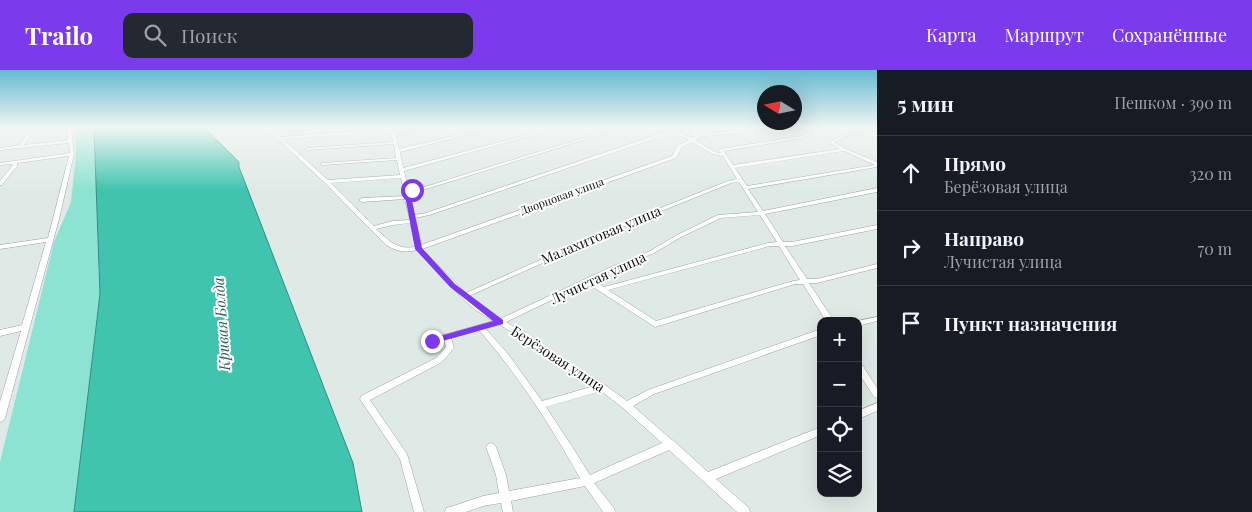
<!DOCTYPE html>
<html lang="ru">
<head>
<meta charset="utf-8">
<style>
  body { margin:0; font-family:"Playfair Display",serif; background:#242831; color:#f1f3f6 }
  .controls { position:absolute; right:15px; bottom:15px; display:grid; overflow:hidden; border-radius:10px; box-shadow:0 5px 20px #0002 }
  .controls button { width:45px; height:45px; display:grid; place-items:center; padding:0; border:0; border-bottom:1px solid #363941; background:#171b24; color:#f1f3f6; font:25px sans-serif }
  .compass { position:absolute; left:757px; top:15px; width:45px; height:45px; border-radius:50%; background:#171b24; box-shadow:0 5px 20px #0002; rotate:280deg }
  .stop { position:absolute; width:15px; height:15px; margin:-11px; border:4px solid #7c3aed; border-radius:50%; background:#fff }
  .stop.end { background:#7c3aed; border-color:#fff; box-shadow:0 1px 5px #0008 }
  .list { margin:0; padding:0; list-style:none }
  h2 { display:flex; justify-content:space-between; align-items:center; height:65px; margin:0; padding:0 20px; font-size:21px }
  h2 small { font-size:16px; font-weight:400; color:#9ea1a6 }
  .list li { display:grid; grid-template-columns:32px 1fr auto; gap:15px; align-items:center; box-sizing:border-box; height:75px; padding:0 20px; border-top:1px solid #363941 }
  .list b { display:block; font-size:19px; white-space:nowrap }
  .list p { margin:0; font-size:16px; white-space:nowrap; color:#9ea1a6 }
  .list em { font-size:16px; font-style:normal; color:#9ea1a6 }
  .icon { flex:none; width:28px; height:28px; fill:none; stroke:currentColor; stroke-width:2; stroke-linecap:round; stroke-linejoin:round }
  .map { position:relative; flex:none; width:877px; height:442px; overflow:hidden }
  header { display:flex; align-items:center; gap:30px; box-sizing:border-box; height:70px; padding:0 25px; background:#7c3aed; color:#fff }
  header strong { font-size:24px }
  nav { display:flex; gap:28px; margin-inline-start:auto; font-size:18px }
  .search { width:350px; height:45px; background:#242831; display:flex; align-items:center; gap:12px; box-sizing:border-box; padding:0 18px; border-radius:10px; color:#9ea1a6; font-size:19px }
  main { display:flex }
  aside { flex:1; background:#171b24 }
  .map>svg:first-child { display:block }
  .green { fill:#8ce3d1 }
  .water { fill:#41c4ae; stroke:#318e7e }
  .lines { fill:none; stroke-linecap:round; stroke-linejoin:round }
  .street-casing { stroke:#98a19f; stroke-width:1 }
  .street { fill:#fff; fill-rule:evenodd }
  .route { fill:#7c3aed }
  .labels { text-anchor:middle; stroke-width:4; stroke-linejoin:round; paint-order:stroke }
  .far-street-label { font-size:11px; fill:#0c100f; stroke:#fff }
  .street-label { font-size:14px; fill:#0c100f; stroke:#fff }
  .water-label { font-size:15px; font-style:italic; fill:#275c52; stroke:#fff }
</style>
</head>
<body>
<header>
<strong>Trailo</strong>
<div class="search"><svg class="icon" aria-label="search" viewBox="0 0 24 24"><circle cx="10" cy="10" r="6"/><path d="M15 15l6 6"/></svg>Поиск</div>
<nav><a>Карта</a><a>Маршрут</a><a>Сохранённые</a></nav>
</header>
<main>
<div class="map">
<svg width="877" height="442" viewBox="0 0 877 442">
  <rect width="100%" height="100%" fill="#dfeae7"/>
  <path class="green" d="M75,58H94L100,224L74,442H0V392L54,172L71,132L76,84Z"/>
  <path class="water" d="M94,58H205L239,92V97L353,393L362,442H74L100,224Z"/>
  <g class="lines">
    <g class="street-casing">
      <path id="street" d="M7,58H18L0,61V59Z
        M67,58H71L74,84L59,149L5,348L3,351L0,352V332L21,261L0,266V260L22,255L46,172L0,179V175L48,168L69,86L17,93V96L2,115H0V111L13,95L12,94L0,95V93L70,83L69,73L0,80V78L20,75L29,62H30L32,63L24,75L68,70Z
        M261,58H266L280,67L390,59V58H394L395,64L423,58H430L396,66L399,79L488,58H494L400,82L403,98L552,58H558L404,101L408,118H421L616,58H622L423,120L409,121L414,145L426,143L668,61L661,58C672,58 683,63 692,68L695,66L692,62L685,58C692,58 694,60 698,65L756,58C739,69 713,60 695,70L715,82L721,83L719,80V79L802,66L810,62L814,58H818L812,64L803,68L724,81L733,95L840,79L830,73V71L844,65L877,58V60L847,66L834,72L846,79L877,92V97L748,119L763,141L877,118V122L765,144L783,172H792L877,155V159L792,176H785L807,209H817L877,194V198L817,213H809L834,251H826L803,214H795L655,257L587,213L506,252L605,315L627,331L648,320L821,259V265L654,324L633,336L672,370L674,371L676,373L708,402L821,357V365L716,409L749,438L750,442H737L669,380L594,413L614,438L615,442H603L585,416L511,431L513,442H503L501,433L483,436L466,442H445L446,438L450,437L483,426L499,423L496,405L486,377L488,374L491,373L494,374L496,377L506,405L509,421L580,408C551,356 518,305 479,260L451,268L454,278L442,292L370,330L407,384L424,442H414L400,389L360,329L361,326L436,288L446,277L444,270L432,274L429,273L428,271L429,269L493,251L474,239L462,228L417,180C405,183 396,181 386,175L325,113L278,69ZM391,61L393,72L307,78L305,79L307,80L394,74L396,88L322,93L320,94L322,95L397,90L400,105L328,110L283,69ZM672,63L689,70L678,75L672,86L421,175L415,148L429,145ZM692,72L712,84L723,86L737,109L728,111L623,153L466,223L422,179L676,88L682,77ZM844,81L875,95L747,116L735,98ZM401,108L405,126L362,128L359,130L362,132L405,129L410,150L393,151L374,156L331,113ZM739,112L758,142L718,145L677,165L650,181L611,197L502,248L501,249L480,235L469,226L627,155L731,113ZM760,145L777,172L768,173L604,217L593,210L615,199L654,183L681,167L721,148ZM410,153L416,177H414C397,180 388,170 376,159L393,155ZM770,176H779L800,210L793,211L656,251L608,220ZM499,254L594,316L542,331L508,284L485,258ZM601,321L623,338L662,373L590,405L573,378L546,337Z
        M288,58H308L306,59L288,60L286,59Z
        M877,247V251L858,256V251Z
        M858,292L861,293L877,318V328L874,327L858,302Z
        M877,333V341L858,349V341Z"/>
    </g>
    <use href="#street" class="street"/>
  </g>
  <linearGradient id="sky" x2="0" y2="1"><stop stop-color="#65bad1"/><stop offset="0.48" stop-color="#f1f6f4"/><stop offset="1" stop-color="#f1f6f4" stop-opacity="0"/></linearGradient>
  <rect width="877" height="120" fill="url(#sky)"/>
  <path class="route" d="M412,118L414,120L410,121L422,178L455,214L503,250V254L432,274L429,273V269L493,251L450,217L415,179L404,120Z"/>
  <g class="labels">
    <g class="far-street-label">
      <text transform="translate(562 126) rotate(-20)" y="4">Дворцовая улица</text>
    </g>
    <g class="street-label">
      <text transform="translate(601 165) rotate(-23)" y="5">Малахитовая улица</text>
      <text transform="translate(598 208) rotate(-25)" y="5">Лучистая улица</text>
      <text transform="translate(558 289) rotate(33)" y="5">Берёзовая улица</text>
    </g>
    <g class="water-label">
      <text transform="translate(222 254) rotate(-94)" y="5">Кривая Болда</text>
    </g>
  </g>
</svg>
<div class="controls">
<button>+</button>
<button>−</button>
<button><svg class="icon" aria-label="locate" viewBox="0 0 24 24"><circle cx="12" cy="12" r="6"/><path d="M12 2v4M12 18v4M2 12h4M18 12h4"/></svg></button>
<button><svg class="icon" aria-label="layers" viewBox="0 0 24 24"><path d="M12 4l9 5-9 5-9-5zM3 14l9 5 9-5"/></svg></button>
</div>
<svg class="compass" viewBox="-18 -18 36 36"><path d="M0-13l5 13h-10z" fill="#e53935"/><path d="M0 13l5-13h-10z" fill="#9ea1a6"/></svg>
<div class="stop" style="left:412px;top:120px"></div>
<div class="stop end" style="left:432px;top:271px"></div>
</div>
<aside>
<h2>5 мин<small>Пешком · 390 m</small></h2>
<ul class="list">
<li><svg class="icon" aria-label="ahead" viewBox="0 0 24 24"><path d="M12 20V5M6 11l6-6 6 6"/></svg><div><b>Прямо</b><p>Берёзовая улица</p></div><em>320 m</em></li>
<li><svg class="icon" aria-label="right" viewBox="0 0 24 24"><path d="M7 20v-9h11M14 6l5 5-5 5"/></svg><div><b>Направо</b><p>Лучистая улица</p></div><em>70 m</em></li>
<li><svg class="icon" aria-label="arrive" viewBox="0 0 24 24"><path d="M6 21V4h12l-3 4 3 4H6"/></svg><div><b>Пункт назначения</b></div></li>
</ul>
</aside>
</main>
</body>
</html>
